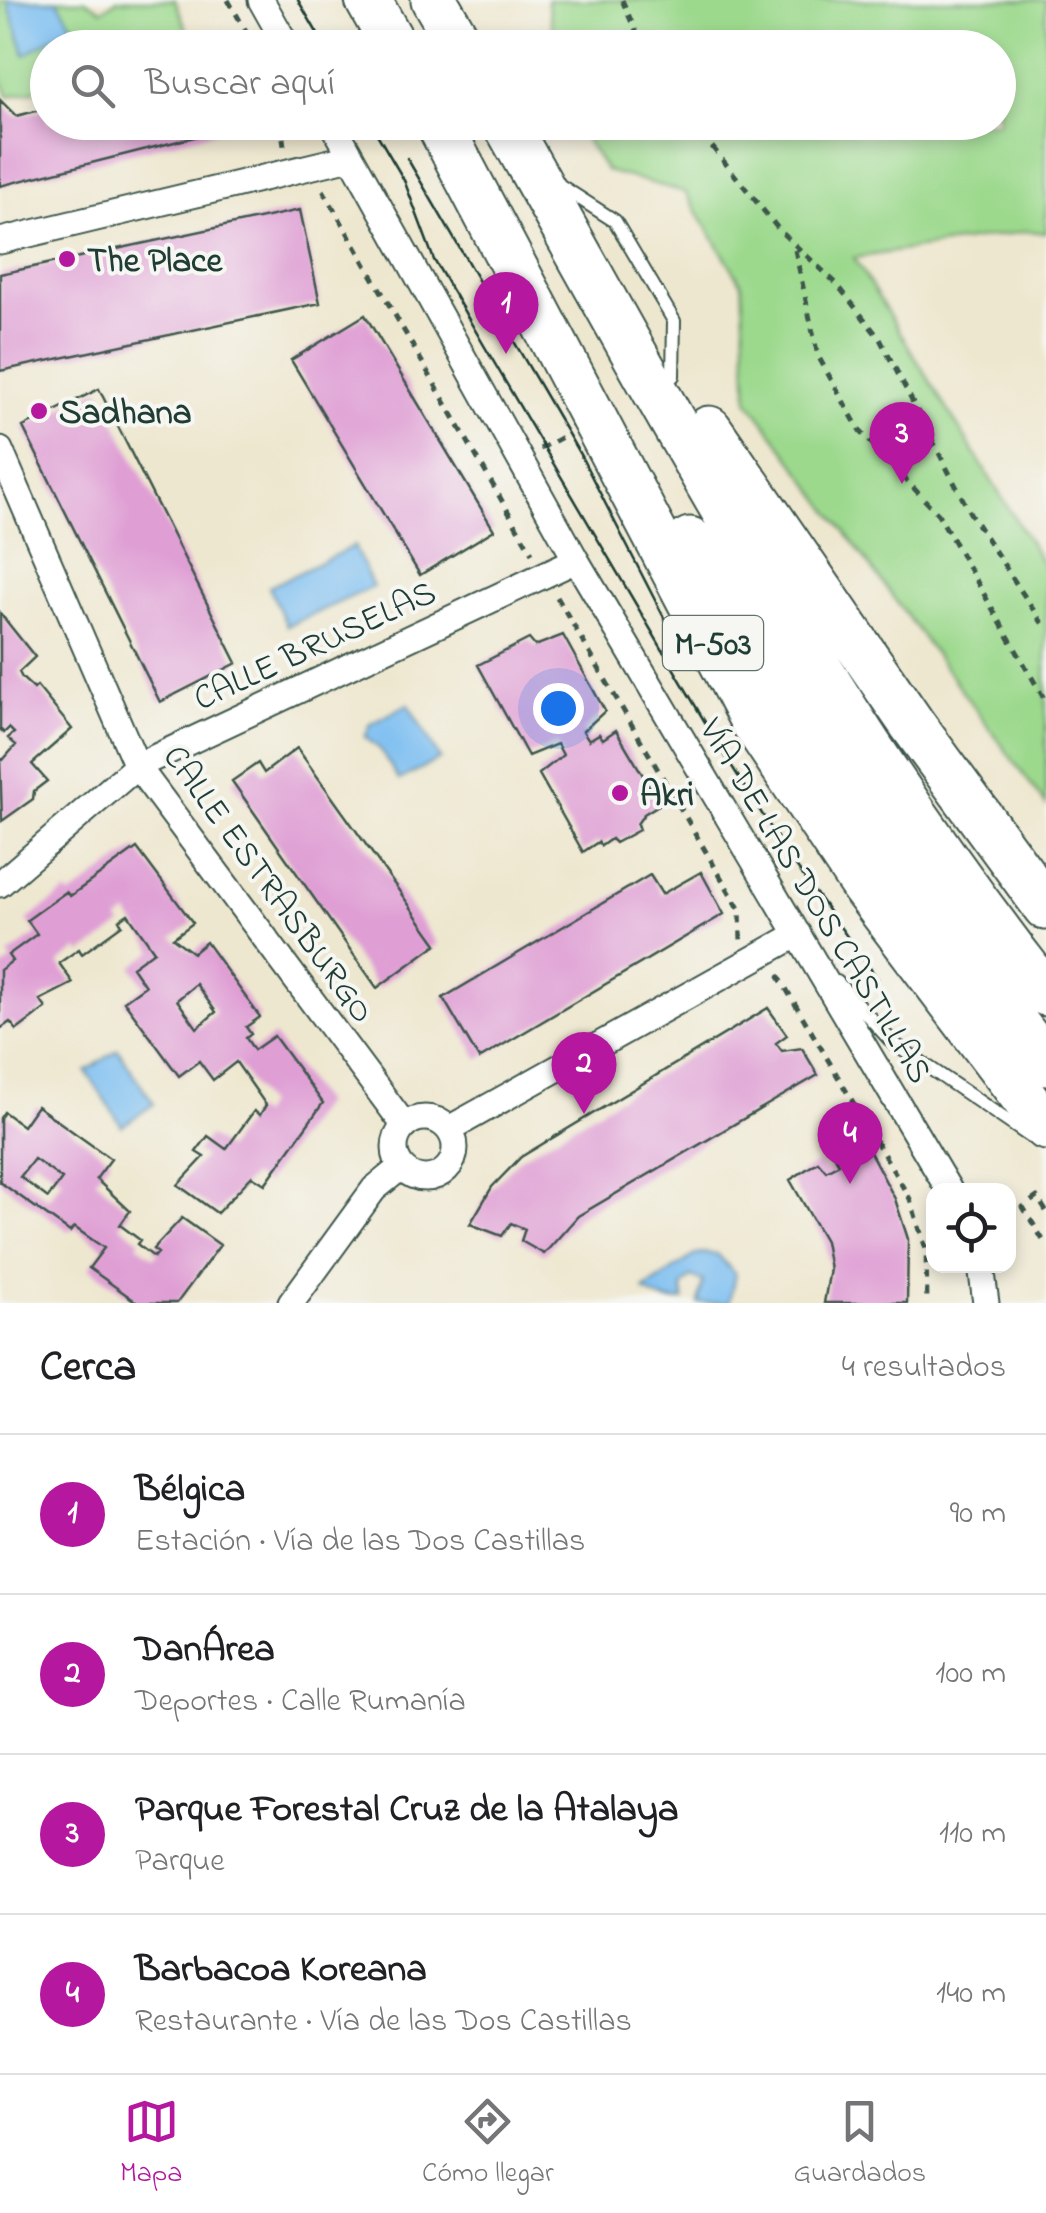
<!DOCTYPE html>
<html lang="es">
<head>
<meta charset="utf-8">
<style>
  body { margin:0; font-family:"Indie Flower",sans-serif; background:#f2f2f2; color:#202124 }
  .controls { position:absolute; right:30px; bottom:30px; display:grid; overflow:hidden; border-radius:20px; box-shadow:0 5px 15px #0003 }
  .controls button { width:90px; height:90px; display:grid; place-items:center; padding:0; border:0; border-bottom:2px solid #e0e0e0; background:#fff; color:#202124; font:50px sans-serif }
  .you { position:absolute; left:558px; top:708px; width:35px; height:35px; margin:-25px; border:8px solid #fff; border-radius:50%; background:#1a73e8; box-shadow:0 0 0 15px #1a73e833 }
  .badge { display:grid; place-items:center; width:65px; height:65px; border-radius:50%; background:#b5179e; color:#fff; font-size:32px; font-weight:700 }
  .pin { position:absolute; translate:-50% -82px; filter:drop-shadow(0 2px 5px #0008) }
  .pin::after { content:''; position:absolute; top:52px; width:35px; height:30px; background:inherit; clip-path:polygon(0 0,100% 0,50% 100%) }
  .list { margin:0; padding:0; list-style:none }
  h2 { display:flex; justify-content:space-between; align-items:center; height:130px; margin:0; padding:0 40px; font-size:42px }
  h2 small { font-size:32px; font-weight:400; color:#757577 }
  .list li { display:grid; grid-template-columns:65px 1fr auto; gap:30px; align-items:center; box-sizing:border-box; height:160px; padding:0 40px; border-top:2px solid #e0e0e0 }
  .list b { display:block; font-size:38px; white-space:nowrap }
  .list p { margin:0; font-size:32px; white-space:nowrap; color:#757577 }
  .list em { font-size:32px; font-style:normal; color:#757577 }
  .icon { flex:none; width:55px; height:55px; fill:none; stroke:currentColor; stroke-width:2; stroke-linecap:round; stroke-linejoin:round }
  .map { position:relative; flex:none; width:1046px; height:1303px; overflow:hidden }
  .search { position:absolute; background:#fff; box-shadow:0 5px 15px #0003; left:30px; right:30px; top:30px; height:110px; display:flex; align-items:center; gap:25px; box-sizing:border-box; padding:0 35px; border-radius:55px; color:#757577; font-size:38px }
  .sheet { height:770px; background:#fff }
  nav { display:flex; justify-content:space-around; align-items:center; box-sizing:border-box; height:140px; border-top:2px solid #e0e0e0; background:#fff; font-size:28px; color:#757577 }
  nav a { display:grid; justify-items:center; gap:5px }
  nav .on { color:#b5179e }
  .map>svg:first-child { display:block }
  .green { fill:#9cd98d; stroke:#5e8b60; stroke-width:2.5 }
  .water { fill:#7bbef1; stroke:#4d7e92; stroke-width:2.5 }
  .building { fill:#df9fd4; fill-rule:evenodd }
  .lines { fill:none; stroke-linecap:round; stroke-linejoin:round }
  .lane-casing { stroke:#3e564b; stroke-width:16 }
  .street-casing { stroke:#3e564b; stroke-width:29 }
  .highway-casing { stroke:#3e564b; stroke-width:49 }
  .path { stroke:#3e564b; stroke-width:5; stroke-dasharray:8 8; stroke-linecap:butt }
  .lane { stroke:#fff; stroke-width:12 }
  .street { stroke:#fff; stroke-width:25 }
  .highway { stroke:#fff; stroke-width:45 }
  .tram { stroke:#1f3d34; stroke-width:2.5 }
  .path-bridge { stroke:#3e564b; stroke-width:5; stroke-dasharray:8 8; stroke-linecap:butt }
  .poi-dot { fill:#b5179e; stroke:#f6f6f2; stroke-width:4 }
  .labels { text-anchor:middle; stroke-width:8; stroke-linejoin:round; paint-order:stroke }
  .shield { fill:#f6f6f2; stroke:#60746d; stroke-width:2.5 }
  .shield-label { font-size:32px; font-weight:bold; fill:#1f3d34 }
  .poi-label { font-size:35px; font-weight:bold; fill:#1f3d34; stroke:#f6f6f2; text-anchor:start }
  .street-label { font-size:35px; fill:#1f3d34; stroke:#f6f6f2 }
</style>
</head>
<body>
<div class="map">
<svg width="1046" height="1303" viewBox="0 0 1046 1303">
  <rect width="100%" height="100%" fill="#f6f6f2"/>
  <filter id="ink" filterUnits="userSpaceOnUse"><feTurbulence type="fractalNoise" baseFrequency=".01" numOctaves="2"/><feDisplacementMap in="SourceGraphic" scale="20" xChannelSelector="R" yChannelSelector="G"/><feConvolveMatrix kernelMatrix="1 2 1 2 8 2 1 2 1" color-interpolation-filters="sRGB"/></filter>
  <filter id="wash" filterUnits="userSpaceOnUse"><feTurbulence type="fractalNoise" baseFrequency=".0048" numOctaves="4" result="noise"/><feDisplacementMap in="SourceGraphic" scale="40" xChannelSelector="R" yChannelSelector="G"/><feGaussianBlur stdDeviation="2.25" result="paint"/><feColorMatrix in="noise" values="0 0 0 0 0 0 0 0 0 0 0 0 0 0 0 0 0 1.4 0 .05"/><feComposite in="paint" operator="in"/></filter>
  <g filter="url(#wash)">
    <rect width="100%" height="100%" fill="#eee7cf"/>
    <path class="green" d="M0,0H85L102,10L117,0H175L194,47L48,48L47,88L8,96L0,75Z
      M547,0H1046V233L1029,231L854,258L1046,569V805L748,400L742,284L685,192L606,171L575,123L998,122V48L556,47Z"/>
    <path class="water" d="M7,0H57L73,25L25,55Z
      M354,546L373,587L287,626L269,587Z
      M408,704L440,759L399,780L380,749L365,737L370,725Z
      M118,1050L154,1104L122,1126L86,1071Z
      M705,1253L717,1254L735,1274L729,1303H698L703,1281L691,1277L682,1287L684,1300C668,1303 657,1299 644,1290L693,1256Z"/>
    <g id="blocks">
      <path class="building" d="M0,100L16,116L48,108V122H228L230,128L0,186Z
        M300,210L320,303L0,371V274Z
        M365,315L494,530L420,575L291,360Z
        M99,389L237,663L160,702L23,427Z
        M0,613L35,657L19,672L22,678L34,689L37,686L72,729L32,764L47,781L34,791L33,799L2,821L0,758L3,760L16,745L8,738L14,733L9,728L4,733L0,729Z
        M563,635L605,711L583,731L589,740L599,734L603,739L616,730L660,804L644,814L637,824L639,830L615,843L611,839L601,846L598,842L583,852L539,774L563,755L557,744L528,756L478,665L529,639L535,646Z
        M297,748L437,944L377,988L232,781L258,763L264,773Z
        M137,848L193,923L173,938L193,953L206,942L260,1017L246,1027L251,1034L246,1038L254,1050L274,1036L323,1103L265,1184L252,1176L217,1213L178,1185L204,1157L196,1152L208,1136L226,1149L254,1111L260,1115L266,1105L236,1062L213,1080L199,1061L179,1076L124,1001L145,986L132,967L154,951L128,914L119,920L122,925L82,954L79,949L59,963L73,983L40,1000L46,1008L17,1030L10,1022L0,1029V970L12,961L8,955L37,934L27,920L66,892L70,896ZM196,984L216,1012L197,1028L177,1000Z
        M701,872L724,914L479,1059L443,998L650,875L662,894Z
        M768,1008L787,1035L776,1043L782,1051L802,1048L818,1075L578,1216L544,1254L521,1241L525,1229L511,1223L502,1236L470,1224L492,1187L521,1157Z
        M37,1106L111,1159L96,1179L130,1211L120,1225L140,1240L137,1244L142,1248L154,1257L158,1253L153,1249L182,1218L220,1245L177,1303H138L89,1268L104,1248L74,1227L70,1232L0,1182V1118L4,1112L23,1126ZM34,1159L62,1179L48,1198L20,1177Z
        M862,1137L895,1199L908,1239L907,1303H824L830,1269L825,1241L790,1180L818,1162L826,1171L839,1164L833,1153Z"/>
    </g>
  </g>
  <g filter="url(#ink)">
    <use href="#blocks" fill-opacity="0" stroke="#3e564b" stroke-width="2.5"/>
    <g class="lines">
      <g class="lane-casing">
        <path id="lane" d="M559,185L615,221L674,321L673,376
          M837,982L893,1043L1031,1137"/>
      </g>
      <g class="street-casing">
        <path id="street" d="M261,0L288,48
          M332,122L576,560L949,1190
          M0,241L351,157
          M0,450L137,766L405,1126
          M0,884L137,766L576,560
          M395 1148a30 30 0 1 1 60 0a30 30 0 1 1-60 0Z
          M449,1129L798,934
          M981,1266L986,1303
          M291,1303L374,1189L401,1167"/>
      </g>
      <g class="highway-casing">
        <path id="highway" d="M368,0L395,48
          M434,0L462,48
          M438,122L753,721L864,887L1046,1127
          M505,122C673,422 832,723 1046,993
          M709,429L912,724L1046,907
          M690,540C799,722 915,897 1046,1063"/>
      </g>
      <path class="path" d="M228,0L249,36
        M622,0L643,48
        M281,122L284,146
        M692,122L780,231L836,283L880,339L970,513L1046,629
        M323,190L532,553
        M795,250L818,356L860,431L938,514L1046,702
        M540,449L562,437
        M557,597L740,910L741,941
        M778,975L910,1199L926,1249L927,1303"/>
      <use href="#lane" class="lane"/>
      <use href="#street" class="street"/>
      <use href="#highway" class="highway"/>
      <path class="tram" d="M298,0L326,48
        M370,122L404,180L434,260L719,746L790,858L878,979
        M407,158L582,458L677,643"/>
      <path class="path-bridge" d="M1046,1211L1037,1197L1023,1207L1046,1245"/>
    </g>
  </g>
  <g class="poi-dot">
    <circle cx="67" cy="259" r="10"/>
    <circle cx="39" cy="411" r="10"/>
    <circle cx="620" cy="793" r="10"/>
  </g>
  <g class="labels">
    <rect class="shield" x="663" y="616" width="100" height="54" rx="8"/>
    <g class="shield-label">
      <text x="713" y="654">M-503</text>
    </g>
    <g class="poi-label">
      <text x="87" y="271">The Place</text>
      <text x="59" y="423">Sadhana</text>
      <text x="640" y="805">Akri</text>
    </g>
    <g class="street-label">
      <text transform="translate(314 644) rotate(-25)" y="12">CALLE BRUSELAS</text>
      <text transform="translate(270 883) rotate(54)" y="12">CALLE ESTRASBURGO</text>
      <text transform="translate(817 900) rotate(59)" y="12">VÍA DE LAS DOS CASTILLAS</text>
    </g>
  </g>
</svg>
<div class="controls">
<button><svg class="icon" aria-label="locate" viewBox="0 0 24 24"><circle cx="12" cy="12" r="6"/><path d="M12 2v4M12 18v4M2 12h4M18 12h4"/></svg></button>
</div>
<div class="you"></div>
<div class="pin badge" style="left:506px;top:354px">1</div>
<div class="pin badge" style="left:584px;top:1114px">2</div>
<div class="pin badge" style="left:902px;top:484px">3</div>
<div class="pin badge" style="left:850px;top:1184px">4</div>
<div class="search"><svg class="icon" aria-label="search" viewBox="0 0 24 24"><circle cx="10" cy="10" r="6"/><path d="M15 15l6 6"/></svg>Buscar aquí</div>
</div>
<section class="sheet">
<h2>Cerca<small>4 resultados</small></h2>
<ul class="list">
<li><span class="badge">1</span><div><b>Bélgica</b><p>Estación · Vía de las Dos Castillas</p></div><em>90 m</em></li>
<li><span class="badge">2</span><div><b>DanÁrea</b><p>Deportes · Calle Rumanía</p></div><em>100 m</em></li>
<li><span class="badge">3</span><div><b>Parque Forestal Cruz de la Atalaya</b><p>Parque</p></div><em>110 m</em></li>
<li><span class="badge">4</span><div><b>Barbacoa Koreana</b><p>Restaurante · Vía de las Dos Castillas</p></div><em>140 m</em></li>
</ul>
</section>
<nav>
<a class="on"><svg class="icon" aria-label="map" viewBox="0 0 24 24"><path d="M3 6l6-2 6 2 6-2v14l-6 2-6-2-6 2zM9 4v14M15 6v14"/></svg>Mapa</a>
<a><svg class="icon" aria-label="directions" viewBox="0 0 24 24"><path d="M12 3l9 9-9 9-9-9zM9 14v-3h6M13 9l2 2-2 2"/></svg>Cómo llegar</a>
<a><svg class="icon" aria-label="saved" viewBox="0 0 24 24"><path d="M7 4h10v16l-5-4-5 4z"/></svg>Guardados</a>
</nav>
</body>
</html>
